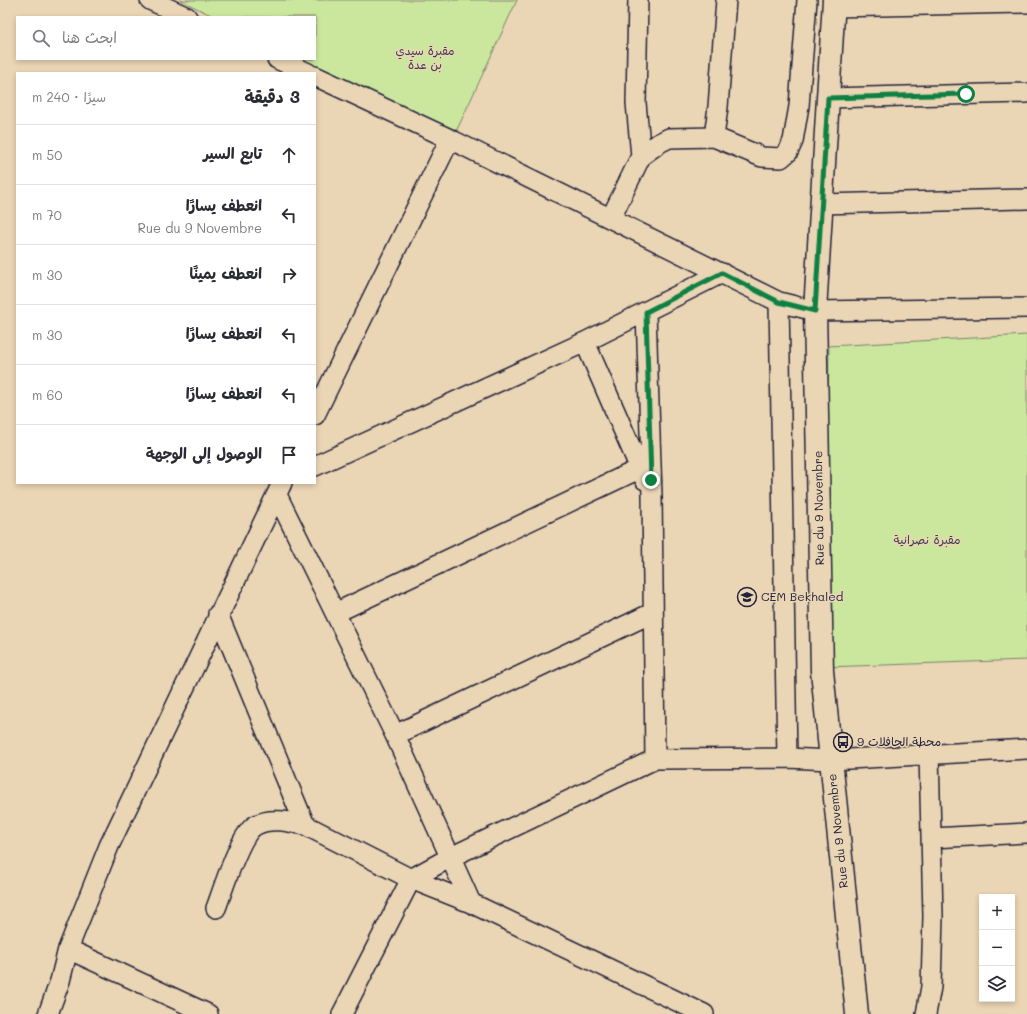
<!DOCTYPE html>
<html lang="ar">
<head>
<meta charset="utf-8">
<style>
  body { margin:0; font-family:Mali,"Playpen Sans Arabic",sans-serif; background:#f7f7f7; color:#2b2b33; direction:rtl }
  .controls { position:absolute; right:12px; bottom:12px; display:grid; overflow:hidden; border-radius:0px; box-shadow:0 2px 6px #0003 }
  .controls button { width:36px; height:36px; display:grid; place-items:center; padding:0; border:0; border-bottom:1px solid #e1e1e2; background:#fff; color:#2b2b33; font:20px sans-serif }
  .stop { position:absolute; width:12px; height:12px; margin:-9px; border:3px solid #0b8043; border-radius:50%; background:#fff }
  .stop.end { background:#0b8043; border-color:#fff; box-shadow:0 1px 4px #0008 }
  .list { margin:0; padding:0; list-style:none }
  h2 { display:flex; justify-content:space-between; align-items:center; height:52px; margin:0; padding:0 16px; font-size:17px }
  h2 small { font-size:13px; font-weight:400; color:#7c7c81 }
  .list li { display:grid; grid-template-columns:26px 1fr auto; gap:12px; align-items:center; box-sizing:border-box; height:60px; padding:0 16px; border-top:1px solid #e1e1e2 }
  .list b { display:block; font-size:15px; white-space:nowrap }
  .list p { margin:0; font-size:13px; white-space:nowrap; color:#7c7c81 }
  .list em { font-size:13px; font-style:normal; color:#7c7c81 }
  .icon { flex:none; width:22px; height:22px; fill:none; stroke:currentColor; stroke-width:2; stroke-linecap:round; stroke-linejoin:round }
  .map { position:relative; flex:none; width:1027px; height:1014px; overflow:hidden; direction:ltr }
  .search { position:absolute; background:#fff; box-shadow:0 2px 6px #0003; left:16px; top:16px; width:300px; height:44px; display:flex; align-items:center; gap:10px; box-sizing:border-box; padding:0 14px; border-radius:0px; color:#7c7c81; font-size:15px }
  .panel { position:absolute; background:#fff; box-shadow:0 2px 6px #0003; left:16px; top:72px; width:300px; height:412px; border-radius:0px; direction:rtl }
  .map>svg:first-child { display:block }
  .green { fill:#cbe79d; stroke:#76846c }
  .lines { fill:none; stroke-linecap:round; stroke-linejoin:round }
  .street-casing { stroke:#22223b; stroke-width:22 }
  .secondary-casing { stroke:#22223b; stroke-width:25 }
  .street { stroke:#ead5b4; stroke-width:19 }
  .secondary { stroke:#ead5b4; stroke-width:22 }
  .route { stroke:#0b8043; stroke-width:5 }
  .labels { text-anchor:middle; stroke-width:3; stroke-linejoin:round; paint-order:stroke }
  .park-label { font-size:12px; fill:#3b404a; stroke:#ead5b4 }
  .street-label { font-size:12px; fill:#22223b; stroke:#ead5b4 }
  .poi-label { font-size:12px; fill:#22223b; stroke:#ead5b4; text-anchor:start }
</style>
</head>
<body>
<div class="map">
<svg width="1027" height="1014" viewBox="0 0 1027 1014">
  <rect width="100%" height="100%" fill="#ead5b4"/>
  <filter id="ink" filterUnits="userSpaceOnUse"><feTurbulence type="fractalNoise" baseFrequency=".025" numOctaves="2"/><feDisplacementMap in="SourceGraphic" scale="8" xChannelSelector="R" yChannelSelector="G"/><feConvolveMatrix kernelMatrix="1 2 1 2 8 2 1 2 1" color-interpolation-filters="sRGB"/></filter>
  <g filter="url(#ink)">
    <path class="green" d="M180,0H517L454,136L299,59H315V17H215Z
      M1027,335V660L825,667L829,346Z"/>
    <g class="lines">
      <g class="street-casing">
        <path id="street" d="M150,0L187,17
          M638,0L636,103L641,156
          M834,7L1027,3
          M277,59L308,73
          M315,76L450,139L779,302L815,311L1027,308
          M828,98L1027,93
          M714,137L762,157L781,158L788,152L793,141L799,106L807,0
          M821,204L1027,199
          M611,218L641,156L659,143L669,138L714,137L718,107L726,0
          M779,302L787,758
          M646,312L652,495L655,759
          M585,342L645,480
          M315,415L450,139
          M315,466L585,342L722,273
          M277,495L395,735L471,903
          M335,613L639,469
          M218,614L305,825
          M395,735L652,613
          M932,838L1027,833
          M216,908C223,890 240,833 256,825C271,817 290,822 305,825L411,879L471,903L704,1014
          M68,949L208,1014
          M48,1014L60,981L68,949L109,846L282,483
          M342,1014L411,879L449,858L655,759L787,758L831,760L1027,749
          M926,1014L931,987L933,916L929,754"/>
      </g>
      <g class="secondary-casing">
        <path id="secondary" d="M834,0L815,311L822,671L857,1014"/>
      </g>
      <use href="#street" class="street"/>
      <use href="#secondary" class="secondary"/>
    </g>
  </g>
  <g class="lines" filter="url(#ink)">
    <path class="route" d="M651,480L646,312L722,273L779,302L815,311L828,98L966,94"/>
  </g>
  <defs>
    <g id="school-ring" transform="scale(1)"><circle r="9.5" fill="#ead5b4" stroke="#22223b" stroke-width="1.5"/><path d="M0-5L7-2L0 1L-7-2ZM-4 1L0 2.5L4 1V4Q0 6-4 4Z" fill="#22223b"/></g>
    <g id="bus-ring" transform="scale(1)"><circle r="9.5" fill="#ead5b4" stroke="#22223b" stroke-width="1.5"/><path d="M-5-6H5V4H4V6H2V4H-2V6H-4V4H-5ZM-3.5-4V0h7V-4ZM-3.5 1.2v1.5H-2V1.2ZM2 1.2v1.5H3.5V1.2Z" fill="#22223b"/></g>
  </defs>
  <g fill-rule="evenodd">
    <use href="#school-ring" x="747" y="597"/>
    <use href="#bus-ring" x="843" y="742"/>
  </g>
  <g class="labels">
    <g class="park-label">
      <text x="425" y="55">مقبرة سيدي<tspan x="425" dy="14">بن عدة</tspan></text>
      <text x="927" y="544">مقبرة نصرانية</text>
    </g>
    <g class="street-label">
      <text transform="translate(819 508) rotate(-91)" y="4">Rue du 9 Novembre</text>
      <text transform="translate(838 831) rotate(-96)" y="4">Rue du 9 Novembre</text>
    </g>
    <g class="poi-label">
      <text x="761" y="601">CEM Bekhaled</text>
      <text x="857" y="746">محطة الحافلات 9</text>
    </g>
  </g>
</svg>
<div class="controls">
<button>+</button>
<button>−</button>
<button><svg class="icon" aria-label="layers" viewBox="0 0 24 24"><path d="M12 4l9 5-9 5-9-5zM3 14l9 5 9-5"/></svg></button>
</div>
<div class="stop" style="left:966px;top:94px"></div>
<div class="stop end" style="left:651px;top:480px"></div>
<div class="search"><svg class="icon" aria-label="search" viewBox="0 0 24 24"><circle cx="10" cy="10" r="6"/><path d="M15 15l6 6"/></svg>ابحث هنا</div>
<section class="panel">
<h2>3 دقيقة<small>سيرًا · 240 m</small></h2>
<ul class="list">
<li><svg class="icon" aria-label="ahead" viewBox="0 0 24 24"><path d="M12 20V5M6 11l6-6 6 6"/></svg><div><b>تابع السير</b></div><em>50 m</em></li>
<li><svg class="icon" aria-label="left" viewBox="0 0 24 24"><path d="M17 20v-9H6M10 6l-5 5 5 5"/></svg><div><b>انعطف يسارًا</b><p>Rue du 9 Novembre</p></div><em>70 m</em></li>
<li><svg class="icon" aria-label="right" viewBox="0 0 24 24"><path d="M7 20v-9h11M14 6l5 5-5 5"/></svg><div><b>انعطف يمينًا</b></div><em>30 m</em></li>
<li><svg class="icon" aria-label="left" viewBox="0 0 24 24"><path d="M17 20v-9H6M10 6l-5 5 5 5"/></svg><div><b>انعطف يسارًا</b></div><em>30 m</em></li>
<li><svg class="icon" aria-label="left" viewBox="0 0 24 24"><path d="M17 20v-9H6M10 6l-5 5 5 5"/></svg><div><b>انعطف يسارًا</b></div><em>60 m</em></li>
<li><svg class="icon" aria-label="arrive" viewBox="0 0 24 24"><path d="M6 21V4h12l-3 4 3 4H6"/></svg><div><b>الوصول إلى الوجهة</b></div></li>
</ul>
</section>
</div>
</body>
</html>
